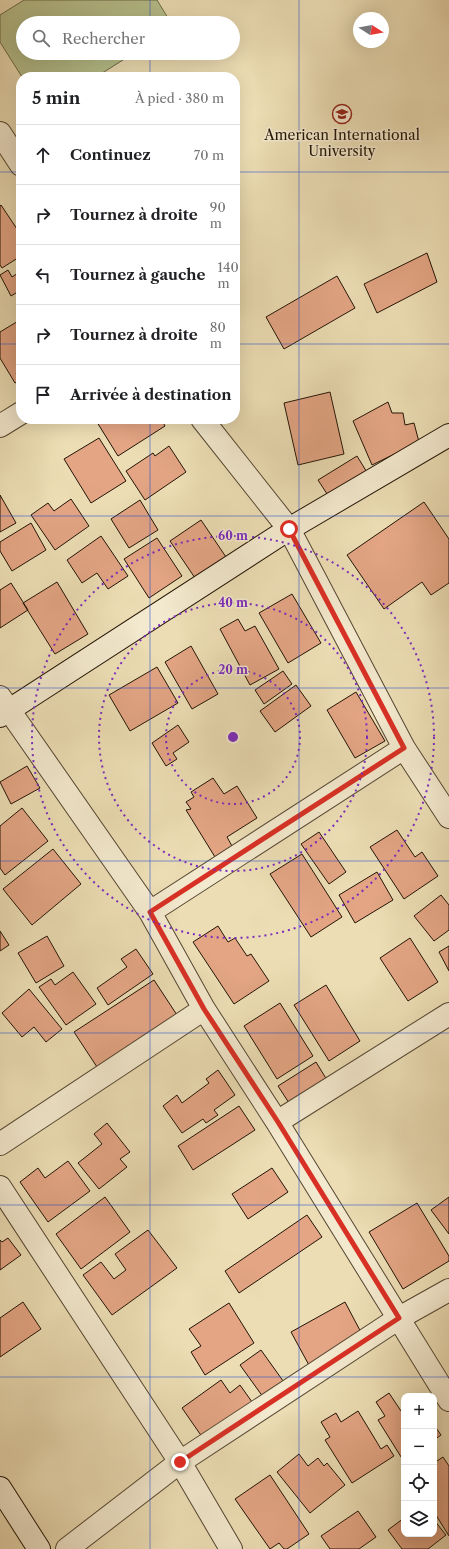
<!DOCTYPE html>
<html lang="fr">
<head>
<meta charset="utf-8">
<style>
  body { margin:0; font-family:"Libre Caslon Text",serif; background:#f6f6f6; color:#202124 }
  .controls { position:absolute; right:12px; bottom:12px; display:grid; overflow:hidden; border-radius:8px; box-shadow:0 4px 16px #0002 }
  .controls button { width:36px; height:36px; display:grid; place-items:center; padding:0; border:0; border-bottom:1px solid #e0e0e0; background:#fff; color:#202124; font:20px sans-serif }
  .compass { position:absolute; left:353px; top:12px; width:36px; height:36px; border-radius:50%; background:#fff; box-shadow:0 4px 16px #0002; rotate:101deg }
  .stop { position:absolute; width:12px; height:12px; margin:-9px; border:3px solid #d93025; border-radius:50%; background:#fff }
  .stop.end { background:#d93025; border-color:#fff; box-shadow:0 1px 4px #0008 }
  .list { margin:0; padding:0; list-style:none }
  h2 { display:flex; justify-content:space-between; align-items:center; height:52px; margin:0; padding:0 16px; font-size:17px }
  h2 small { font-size:13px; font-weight:400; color:#757577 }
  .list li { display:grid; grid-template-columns:26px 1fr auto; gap:12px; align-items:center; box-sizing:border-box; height:60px; padding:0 16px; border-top:1px solid #e0e0e0 }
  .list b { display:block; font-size:15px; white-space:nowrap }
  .list em { font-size:13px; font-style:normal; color:#757577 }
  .icon { flex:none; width:22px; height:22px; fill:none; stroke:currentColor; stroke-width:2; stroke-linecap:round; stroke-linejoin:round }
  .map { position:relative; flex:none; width:449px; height:1549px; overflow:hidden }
  .search { position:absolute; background:#fff; box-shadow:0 4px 16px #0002; left:16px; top:16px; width:224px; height:44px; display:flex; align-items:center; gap:10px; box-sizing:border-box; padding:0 14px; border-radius:22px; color:#757577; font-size:15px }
  .panel { position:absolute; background:#fff; box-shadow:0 4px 16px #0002; left:16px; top:72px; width:224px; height:352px; border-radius:16px }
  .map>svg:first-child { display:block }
  .green { fill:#b7c18d; stroke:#6c6a49 }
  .building { fill:#e3a584; stroke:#221405 }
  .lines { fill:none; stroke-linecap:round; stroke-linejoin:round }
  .street-casing { stroke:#544631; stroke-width:24 }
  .secondary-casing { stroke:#221405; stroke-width:24 }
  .street { stroke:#f3e9ce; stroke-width:22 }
  .secondary { stroke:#f3e9ce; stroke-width:22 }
  .route { stroke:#d93025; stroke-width:5 }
  .grid { fill:none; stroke:#1d4ed8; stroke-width:1; stroke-opacity:0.55 }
  .ring { fill:none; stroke:#7b2cbf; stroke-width:2; stroke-dasharray:2 4 }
  .labels { text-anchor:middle; stroke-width:3; stroke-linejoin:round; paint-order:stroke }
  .poi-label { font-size:14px; fill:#221405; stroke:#f3e9ce }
  .centre { fill:#7b2cbf; stroke:#f3e9ce; stroke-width:2 }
  .ring-label { font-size:12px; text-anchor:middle; font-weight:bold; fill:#7b2cbf; stroke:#f3e9ce; stroke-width:3; stroke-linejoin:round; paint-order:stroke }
</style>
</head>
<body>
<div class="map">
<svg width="449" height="1549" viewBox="0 0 449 1549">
  <rect width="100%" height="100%" fill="#ecddb4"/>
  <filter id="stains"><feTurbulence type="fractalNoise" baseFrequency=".005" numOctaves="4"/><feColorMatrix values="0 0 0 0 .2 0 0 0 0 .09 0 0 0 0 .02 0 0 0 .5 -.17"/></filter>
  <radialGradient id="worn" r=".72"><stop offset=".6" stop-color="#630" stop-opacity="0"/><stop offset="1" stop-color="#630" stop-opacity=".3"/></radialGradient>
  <path class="green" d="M24,0H157L171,23H23V53H134L96,77H22L0,42V15Z"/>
  <path class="building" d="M1,205L21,235V256L2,268L0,265V206Z
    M427,253L437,282L377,313L364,284Z
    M8,270L12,277L21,271V290L11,296L0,275Z
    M337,276L355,308L284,349L266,317Z
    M20,320L21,369L16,373L20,380L15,383L0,358V332Z
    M330,392L344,454L298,465L284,403Z
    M388,402L392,413H403L405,425L414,423L419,442L372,465L353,421Z
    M95,419H161L165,426L118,456Z
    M99,438L126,481L91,503L64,459Z
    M169,446L186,472L145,500L126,471L153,453L155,456Z
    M357,456L368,474L329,497L318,480Z
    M0,495L16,523L0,532Z
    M71,499L89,526L55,550L31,515L48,503L54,511Z
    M140,500L158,530L129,548L111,519Z
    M424,502L449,539V583L431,595L422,582L384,609L347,555Z
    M201,520L226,557L195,578L170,541Z
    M31,523L46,550L12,571L0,551V542Z
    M101,536L128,576L108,589L97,573L82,583L67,560Z
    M157,538L182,576L149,598L124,559Z
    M57,582L88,634L55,654L23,603Z
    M11,583L28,610L0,628V590Z
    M292,594L321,643L288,663L259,613Z
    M238,619L245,631L255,626L279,669L250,685L220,629Z
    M191,646L218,694L192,709L165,662Z
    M157,667L178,703L130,731L109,695Z
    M283,671L292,684L264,704L255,690Z
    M296,685L311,706L275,732L260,711Z
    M356,692L385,741L355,758L327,710Z
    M178,725L189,742L173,753L177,759L166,766L152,743Z
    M27,766L40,788L11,804L0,782Z
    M213,778L224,794L237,786L257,818L227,837L232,846L215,857L186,810L191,809L186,802L194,797L191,792Z
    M22,808L48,841L5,875L0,868V826Z
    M397,830L415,857L422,852L438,876L404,899L370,847Z
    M319,832L346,872L329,884L301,844Z
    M53,849L81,884L32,925L3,889Z
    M302,854L342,917L311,937L270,874Z
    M377,872L393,900L355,923L339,895Z
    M441,895L449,905V930L434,941L414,916Z
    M218,926L228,942L235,938L247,956L251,954L269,981L234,1004L193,942Z
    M0,931L9,945L0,951Z
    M47,936L64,966L36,983L18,953Z
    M410,938L438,982L408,1001L380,958Z
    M449,946V971L439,952Z
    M136,949L153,974L108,1005L97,988L127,967L121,959Z
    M73,972L96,1004L66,1025L39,987L51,979L55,985Z
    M154,980L177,1015L97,1067L74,1032Z
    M326,985L360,1041L329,1061L294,1005Z
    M29,989L62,1029L46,1042L34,1027L22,1037L2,1013Z
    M280,1003L313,1056L277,1079L244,1026Z
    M316,1062L327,1080L289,1103L278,1086Z
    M218,1070L235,1095L214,1110L218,1115L206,1123L203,1119L182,1133L163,1106L177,1095L182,1103L209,1083L206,1079Z
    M239,1106L255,1130L193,1170L178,1146Z
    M107,1123L130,1152L120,1159L127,1167L99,1189L78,1163L102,1144L94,1134Z
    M68,1161L90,1191L48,1222L20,1182L38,1168L45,1178Z
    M272,1168L288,1192L248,1219L232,1194Z
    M105,1197L130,1232L81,1269L56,1234Z
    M449,1197V1234L431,1210Z
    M417,1203L449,1256V1261L403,1289L369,1232Z
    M307,1215L322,1237L239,1293L225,1271Z
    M148,1230L177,1268L112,1315L83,1275L101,1262L114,1279L126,1270L115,1254Z
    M8,1238L21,1255L0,1270V1240L2,1242Z
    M23,1302L41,1329L0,1357V1318Z
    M345,1302L364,1338L310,1367L291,1332Z
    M229,1303L254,1343L205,1375L191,1352L201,1346L189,1329Z
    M261,1350L286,1385L266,1401L240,1365Z
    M221,1380L230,1393L240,1385L257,1409L207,1444L182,1408Z
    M389,1393L401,1411L404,1409V1459L403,1460L378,1420L385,1416L376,1402Z
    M358,1411L381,1449L387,1445L394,1456L352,1483L325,1440L330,1437L321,1422L336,1413L341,1422Z
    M434,1425L441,1435L434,1440Z
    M299,1454L308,1466L318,1458L324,1466L327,1463L345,1485L310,1513L277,1472Z
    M443,1457L449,1466V1536L434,1512V1463Z
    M270,1475L309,1534L287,1549H284L279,1543L270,1549L235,1499Z
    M358,1511L376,1537L359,1549H330L321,1536Z
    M404,1518V1534H434V1520L446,1535L428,1549H402L388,1530Z"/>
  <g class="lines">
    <g class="street-casing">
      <path id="street" d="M0,133L21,165
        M202,419L289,529L404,748L449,817
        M0,426L21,413
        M0,697L150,912L204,1009L277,1122L449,1400
        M150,912L404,748
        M277,1122L449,1014
        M0,1144L204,1009
        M0,1187L180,1462L231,1549
        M67,1549L180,1462L399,1318L449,1290"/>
    </g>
    <g class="secondary-casing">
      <path id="secondary" d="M0,716L289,529L449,435
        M0,1488L39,1549"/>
    </g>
    <use href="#street" class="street"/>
    <use href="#secondary" class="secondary"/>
  </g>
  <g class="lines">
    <path class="route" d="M180,1462L399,1318L278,1122L204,1009L150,912L404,748L289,529"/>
  </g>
  <path class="grid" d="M150,0V23M299,0V1549M150,53V77M0,172H21M235,172H449M0,344H21M235,344H449M150,419V1549M0,516H449M0,688H449M0,861H449M0,1033H449M0,1205H449M0,1377H449"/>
  <g class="ring">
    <circle cx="233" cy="737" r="67"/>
    <circle cx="233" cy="737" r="134"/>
    <circle cx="233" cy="737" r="201"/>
  </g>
  <defs>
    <g id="university-ring" transform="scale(1)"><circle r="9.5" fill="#f3e9ce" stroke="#8f2418" stroke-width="1.5"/><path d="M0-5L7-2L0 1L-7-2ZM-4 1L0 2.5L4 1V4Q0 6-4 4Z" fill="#8f2418"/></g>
  </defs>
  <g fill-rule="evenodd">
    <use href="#university-ring" x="342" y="114"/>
  </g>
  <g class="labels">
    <g class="poi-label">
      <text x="342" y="140">American International<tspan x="342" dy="16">University</tspan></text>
    </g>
  </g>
  <circle cx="233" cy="737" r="6" class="centre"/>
  <g class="ring-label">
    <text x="233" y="540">60 m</text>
    <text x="233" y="607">40 m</text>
    <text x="233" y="674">20 m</text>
  </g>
  <rect width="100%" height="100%" filter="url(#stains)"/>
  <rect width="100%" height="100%" fill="url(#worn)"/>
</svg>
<div class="controls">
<button>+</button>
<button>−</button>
<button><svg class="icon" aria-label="locate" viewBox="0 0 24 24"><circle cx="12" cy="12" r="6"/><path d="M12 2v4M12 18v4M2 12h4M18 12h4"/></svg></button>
<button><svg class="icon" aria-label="layers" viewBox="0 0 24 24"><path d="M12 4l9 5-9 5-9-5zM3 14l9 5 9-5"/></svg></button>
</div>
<svg class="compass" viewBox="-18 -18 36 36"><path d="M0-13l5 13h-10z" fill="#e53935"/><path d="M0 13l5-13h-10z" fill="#757577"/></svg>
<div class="stop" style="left:289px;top:529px"></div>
<div class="stop end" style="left:180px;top:1462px"></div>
<div class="search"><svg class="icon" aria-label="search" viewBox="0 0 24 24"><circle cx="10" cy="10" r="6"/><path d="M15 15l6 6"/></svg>Rechercher</div>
<section class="panel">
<h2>5 min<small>À pied · 380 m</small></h2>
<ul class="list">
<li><svg class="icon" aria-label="ahead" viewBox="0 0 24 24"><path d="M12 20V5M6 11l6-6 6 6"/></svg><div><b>Continuez</b></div><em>70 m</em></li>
<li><svg class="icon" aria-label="right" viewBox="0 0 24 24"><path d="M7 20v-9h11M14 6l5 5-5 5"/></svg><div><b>Tournez à droite</b></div><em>90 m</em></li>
<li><svg class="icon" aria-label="left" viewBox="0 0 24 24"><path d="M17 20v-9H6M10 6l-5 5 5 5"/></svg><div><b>Tournez à gauche</b></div><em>140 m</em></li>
<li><svg class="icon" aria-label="right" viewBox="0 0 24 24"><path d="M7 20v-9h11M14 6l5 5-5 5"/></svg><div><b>Tournez à droite</b></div><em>80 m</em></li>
<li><svg class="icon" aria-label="arrive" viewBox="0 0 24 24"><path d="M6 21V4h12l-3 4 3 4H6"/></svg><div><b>Arrivée à destination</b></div></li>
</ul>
</section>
</div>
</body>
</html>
